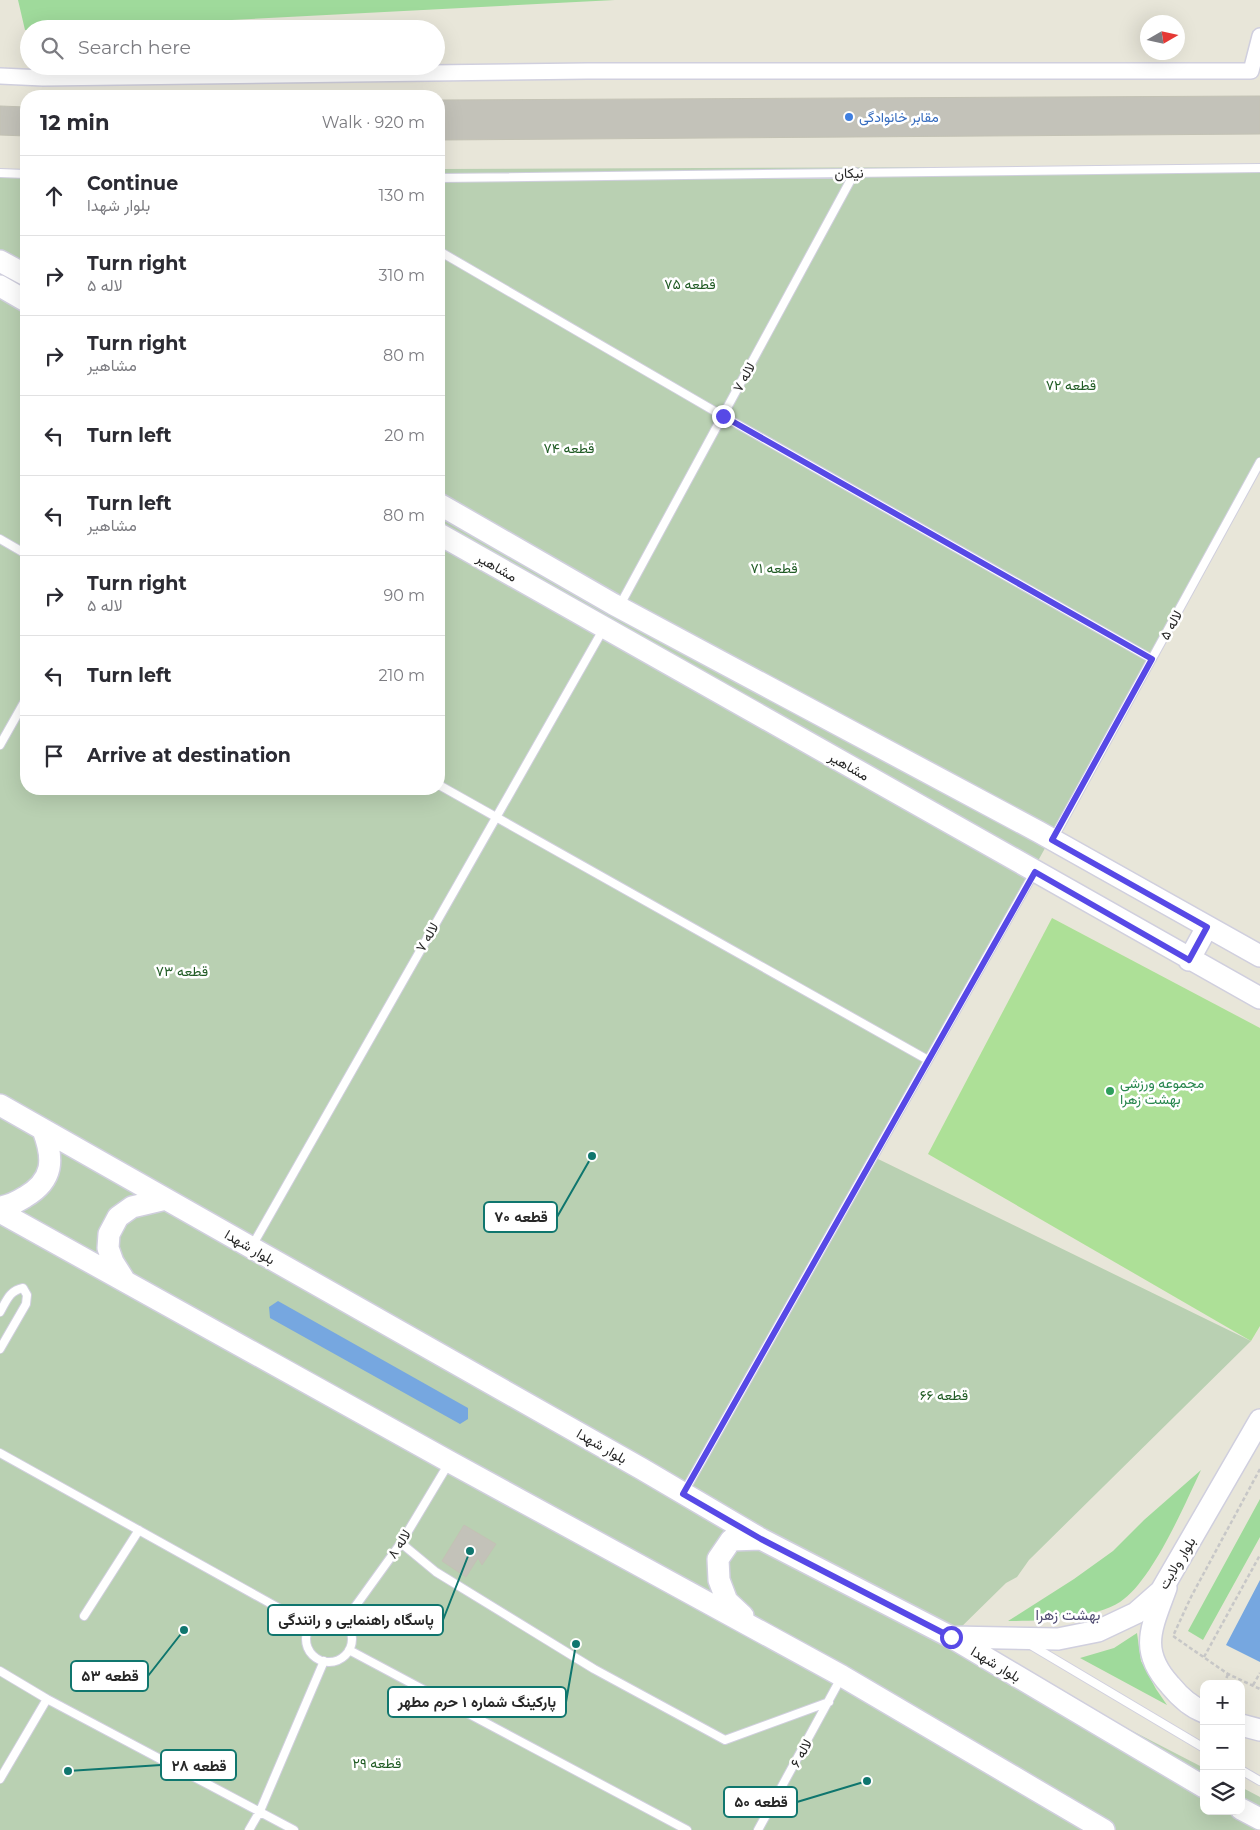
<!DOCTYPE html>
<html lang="en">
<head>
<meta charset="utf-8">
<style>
  body { margin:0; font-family:Montserrat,Vazirmatn,sans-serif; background:#f7f7f7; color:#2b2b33 }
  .controls { position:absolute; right:15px; bottom:15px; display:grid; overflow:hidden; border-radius:10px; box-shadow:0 5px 20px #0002 }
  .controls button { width:45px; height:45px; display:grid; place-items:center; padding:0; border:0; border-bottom:1px solid #e1e1e2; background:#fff; color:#2b2b33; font:25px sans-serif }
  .compass { position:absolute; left:1140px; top:15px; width:45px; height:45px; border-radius:50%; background:#fff; box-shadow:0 5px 20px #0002; rotate:81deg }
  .stop { position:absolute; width:15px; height:15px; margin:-11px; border:4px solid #5749e6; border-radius:50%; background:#fff }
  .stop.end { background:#5749e6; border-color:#fff; box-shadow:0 1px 5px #0008 }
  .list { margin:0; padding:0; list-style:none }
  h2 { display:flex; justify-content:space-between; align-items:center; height:65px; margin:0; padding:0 20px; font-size:21px }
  h2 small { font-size:16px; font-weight:400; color:#7c7c81 }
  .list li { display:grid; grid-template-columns:32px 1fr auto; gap:15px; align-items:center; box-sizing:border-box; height:80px; padding:0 20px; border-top:1px solid #e1e1e2 }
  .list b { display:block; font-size:19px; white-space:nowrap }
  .list p { margin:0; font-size:16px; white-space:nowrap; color:#7c7c81 }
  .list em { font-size:16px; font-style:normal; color:#7c7c81 }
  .icon { flex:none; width:28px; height:28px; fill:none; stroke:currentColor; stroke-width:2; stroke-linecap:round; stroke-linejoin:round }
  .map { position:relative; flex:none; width:1260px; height:1830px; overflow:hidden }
  .search { position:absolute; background:#fff; box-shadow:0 5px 20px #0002; left:20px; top:20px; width:425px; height:55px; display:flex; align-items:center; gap:12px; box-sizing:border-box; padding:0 18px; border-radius:28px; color:#7c7c81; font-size:19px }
  .panel { position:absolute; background:#fff; box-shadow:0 5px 20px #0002; left:20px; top:90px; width:425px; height:705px; border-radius:20px }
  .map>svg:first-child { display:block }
  .green { fill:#9fda9b }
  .cemetery { fill:#b9d0b2 }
  .pitch { fill:#ade097 }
  .water { fill:#76a7e0 }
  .building { fill:#c3c2b9; stroke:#c3c2b4 }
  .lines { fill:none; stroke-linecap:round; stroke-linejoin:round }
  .lane-casing { stroke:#d0cfde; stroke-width:10 }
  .street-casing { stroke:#d0cfde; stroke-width:18 }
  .secondary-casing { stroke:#d0cfde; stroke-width:24 }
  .path { stroke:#c7c7c7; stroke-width:2.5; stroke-dasharray:4 2.5; stroke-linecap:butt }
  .lane { stroke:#fff; stroke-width:8 }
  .street { stroke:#fff; stroke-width:15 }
  .secondary { stroke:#fff; stroke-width:21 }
  .route { stroke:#5749e6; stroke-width:6 }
  .shop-dot { fill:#3f7fe0; stroke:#fff; stroke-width:2 }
  .leisure-dot { fill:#2e9e5b; stroke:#fff; stroke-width:2 }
  .labels { text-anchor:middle; stroke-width:5; stroke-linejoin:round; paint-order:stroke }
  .shop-label { font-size:14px; fill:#366cbe; stroke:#fff; text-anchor:start }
  .street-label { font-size:14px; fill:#272727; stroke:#fff }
  .park-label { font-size:14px; fill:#205b24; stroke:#fff }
  .leisure-label { font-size:14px; fill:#27864d; stroke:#fff; text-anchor:start }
  .neighbourhood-label { font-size:15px; fill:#504c72; stroke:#fff }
  .leader { fill:none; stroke:#0f766e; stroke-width:2 }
  .callout-dot { fill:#0f766e; stroke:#fff; stroke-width:2 }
  .callout { fill:#fff; stroke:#0f766e; stroke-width:2 }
  .callout-label { font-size:15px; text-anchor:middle; font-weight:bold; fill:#272727 }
</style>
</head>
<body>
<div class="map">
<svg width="1260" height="1830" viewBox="0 0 1260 1830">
  <rect width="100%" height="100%" fill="#e8e6d9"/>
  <path class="green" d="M18,0H615L57,29H29V30H25Z
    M1201,1470C1184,1506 1152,1581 1120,1602C1094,1619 1038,1621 1008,1621L1074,1579L1113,1551L1144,1520Z
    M1260,1499V1537L1203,1640L1188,1631Z
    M1137,1633L1141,1661L1156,1689L1167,1705L1080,1658L1114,1648Z"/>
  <path class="cemetery" d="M1260,166V460L874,1157L1251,1341L1029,1560L1017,1577L1006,1583L951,1637L1204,1768V1811H1241V1787L1260,1797V1830H0V170H26V789H439V169Z"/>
  <path class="pitch" d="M1052,918L1260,1028V1326L1251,1341L928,1154Z"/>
  <path class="water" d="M278,1301L468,1408V1419L460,1424L270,1318L269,1307Z
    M1260,1580V1662L1226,1645Z"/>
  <path class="building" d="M1260,96V134L439,140V100Z
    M0,106L26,107V136L0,135Z
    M464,1525L496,1544L482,1565L478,1558L466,1577L442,1561Z"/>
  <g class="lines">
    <g class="lane-casing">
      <path id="lane" d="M0,173L26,174
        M439,178L1260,168
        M439,251L723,416L1152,659
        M0,539L26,554
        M620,605L855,172
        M0,745L26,699
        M439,785L928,1060
        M1053,839L1260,462
        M252,1246L604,628
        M0,1312C7,1300 9,1291 23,1288L27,1295L26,1304L0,1349
        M0,1453L311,1626
        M684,1492L1034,873
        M401,1543L436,1572L594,1669L725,1740L829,1702
        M84,1616L139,1530
        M306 1639a23 23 0 1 1 46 0a23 23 0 1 1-46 0Z
        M344,1622L401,1543L449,1463
        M1029,1644L1204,1748
        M349,1650L687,1830
        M0,1671L47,1699L294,1830
        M1241,1770L1260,1781
        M0,1779L47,1699
        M249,1830L260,1811L324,1661
        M758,1830L841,1678"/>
    </g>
    <g class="street-casing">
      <path id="street" d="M0,76L43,78L587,71H1251L1260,36"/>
    </g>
    <g class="secondary-casing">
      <path id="secondary" d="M0,261L26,275
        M0,286L26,301
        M439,504L613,604L1039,832L1260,956
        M439,534L1260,998
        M1189,960L1207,927
        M0,1105L642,1469L761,1539L951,1637L1204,1787
        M0,1207C10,1206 17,1202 25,1197C54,1180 54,1159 43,1130
        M0,1212L450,1462L842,1676L1104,1830
        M125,1281L113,1262L108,1248L109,1234L118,1217L132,1207L166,1199
        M1166,1588C1152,1627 1138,1650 1170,1685C1179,1696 1191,1707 1204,1712
        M743,1616L727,1601L719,1580L718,1559L731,1540L761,1539
        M952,1637L1058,1639L1098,1631L1136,1613L1161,1591L1260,1420
        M1241,1725L1260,1730
        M1241,1809L1260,1819"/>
    </g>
    <path class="path" d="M1260,1469L1191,1597L1173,1636L1228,1674L1260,1689
      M1204,1657L1260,1555
      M1224,1684L1228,1674
      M1253,1685L1260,1673"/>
    <use href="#lane" class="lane"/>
    <use href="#street" class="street"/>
    <use href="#secondary" class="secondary"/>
  </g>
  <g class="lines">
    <path class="route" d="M723,416L1152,659L1052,840L1207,927L1189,960L1035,872L683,1494L761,1539L951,1637"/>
  </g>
  <circle class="shop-dot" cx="849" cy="117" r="5"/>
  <circle class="leisure-dot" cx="1110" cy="1091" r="5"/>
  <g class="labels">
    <g class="shop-label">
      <text x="859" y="122">مقابر خانوادگی</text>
    </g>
    <g class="street-label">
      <text transform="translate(849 173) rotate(-1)" y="5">نیکان</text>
      <text transform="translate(744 377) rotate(-61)" y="5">لاله ۷</text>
      <text transform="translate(497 567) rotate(30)" y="5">مشاهیر</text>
      <text transform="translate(1171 625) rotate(-61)" y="5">لاله ۵</text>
      <text transform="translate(849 766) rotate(30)" y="5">مشاهیر</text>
      <text transform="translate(427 937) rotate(-60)" y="5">لاله ۷</text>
      <text transform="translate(250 1247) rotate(30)" y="5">بلوار شهدا</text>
      <text transform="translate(602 1446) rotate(30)" y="5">بلوار شهدا</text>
      <text transform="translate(399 1544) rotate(-57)" y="5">لاله ۸</text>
      <text transform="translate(1177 1563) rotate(-59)" y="5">بلوار ولایت</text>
      <text transform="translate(996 1664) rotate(31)" y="5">بلوار شهدا</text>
      <text transform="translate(801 1753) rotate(-61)" y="5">لاله ۶</text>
    </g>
    <g class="park-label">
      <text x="690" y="289">قطعه ۷۵</text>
      <text x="1071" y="390">قطعه ۷۲</text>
      <text x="569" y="453">قطعه ۷۴</text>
      <text x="774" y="573">قطعه ۷۱</text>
      <text x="182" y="976">قطعه ۷۳</text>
      <text x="944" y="1400">قطعه ۶۶</text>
      <text x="377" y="1768">قطعه ۲۹</text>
    </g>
    <g class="leisure-label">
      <text x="1120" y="1088">مجموعه ورزشی<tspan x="1120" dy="16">بهشت زهرا</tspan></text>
    </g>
    <g class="neighbourhood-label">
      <text x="1068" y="1620">بهشت زهرا</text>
    </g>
  </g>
  <path class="leader" d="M592 1156L557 1217M470 1551L443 1620M184 1630L148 1676M576 1644L566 1702M68 1771L161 1765M867 1781L797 1802"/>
  <g class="callout-dot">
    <circle cx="592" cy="1156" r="5"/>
    <circle cx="470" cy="1551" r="5"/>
    <circle cx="184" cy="1630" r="5"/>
    <circle cx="576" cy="1644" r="5"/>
    <circle cx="68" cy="1771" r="5"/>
    <circle cx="867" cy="1781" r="5"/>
  </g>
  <g class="callout">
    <rect x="484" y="1202" width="73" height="30" rx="5"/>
    <rect x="268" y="1605" width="175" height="30" rx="5"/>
    <rect x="71" y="1661" width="77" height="30" rx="5"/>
    <rect x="388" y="1687" width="178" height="30" rx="5"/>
    <rect x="161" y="1750" width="75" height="30" rx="5"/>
    <rect x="724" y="1787" width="73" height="30" rx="5"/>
  </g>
  <g class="callout-label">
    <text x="521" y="1222">قطعه ۷۰</text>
    <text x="356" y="1625">پاسگاه راهنمایی و رانندگی</text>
    <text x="110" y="1681">قطعه ۵۳</text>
    <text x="477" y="1707">پارکینگ شماره ۱ حرم مطهر</text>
    <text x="199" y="1771">قطعه ۲۸</text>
    <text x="761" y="1807">قطعه ۵۰</text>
  </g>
</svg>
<div class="controls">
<button>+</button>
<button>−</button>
<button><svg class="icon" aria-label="layers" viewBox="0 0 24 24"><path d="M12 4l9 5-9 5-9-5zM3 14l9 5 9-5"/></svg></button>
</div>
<svg class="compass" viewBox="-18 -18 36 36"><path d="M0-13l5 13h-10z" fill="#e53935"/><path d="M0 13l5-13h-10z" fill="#7c7c81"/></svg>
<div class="stop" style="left:951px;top:1637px"></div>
<div class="stop end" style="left:723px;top:416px"></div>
<div class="search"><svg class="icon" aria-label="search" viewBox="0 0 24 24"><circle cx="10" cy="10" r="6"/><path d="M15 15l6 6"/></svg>Search here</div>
<section class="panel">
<h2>12 min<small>Walk · 920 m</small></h2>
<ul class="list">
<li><svg class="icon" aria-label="ahead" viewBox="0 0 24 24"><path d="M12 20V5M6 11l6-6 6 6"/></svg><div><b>Continue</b><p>بلوار شهدا</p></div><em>130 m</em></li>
<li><svg class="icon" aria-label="right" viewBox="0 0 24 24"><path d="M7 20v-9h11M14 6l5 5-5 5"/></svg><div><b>Turn right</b><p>لاله ۵</p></div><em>310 m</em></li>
<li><svg class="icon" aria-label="right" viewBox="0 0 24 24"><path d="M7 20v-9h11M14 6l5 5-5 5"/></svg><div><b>Turn right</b><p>مشاهیر</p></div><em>80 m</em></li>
<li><svg class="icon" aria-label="left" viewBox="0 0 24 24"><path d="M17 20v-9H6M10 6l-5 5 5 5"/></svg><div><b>Turn left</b></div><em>20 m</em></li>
<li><svg class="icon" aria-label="left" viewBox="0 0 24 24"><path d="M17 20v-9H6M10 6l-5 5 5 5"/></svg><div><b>Turn left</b><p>مشاهیر</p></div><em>80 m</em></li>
<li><svg class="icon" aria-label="right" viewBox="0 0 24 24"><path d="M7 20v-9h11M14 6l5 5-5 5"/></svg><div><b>Turn right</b><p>لاله ۵</p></div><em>90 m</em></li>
<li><svg class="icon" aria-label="left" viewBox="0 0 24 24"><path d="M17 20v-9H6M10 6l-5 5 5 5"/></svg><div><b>Turn left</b></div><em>210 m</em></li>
<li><svg class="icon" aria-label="arrive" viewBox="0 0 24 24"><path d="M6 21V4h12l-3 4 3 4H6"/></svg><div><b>Arrive at destination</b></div></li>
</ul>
</section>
</div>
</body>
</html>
